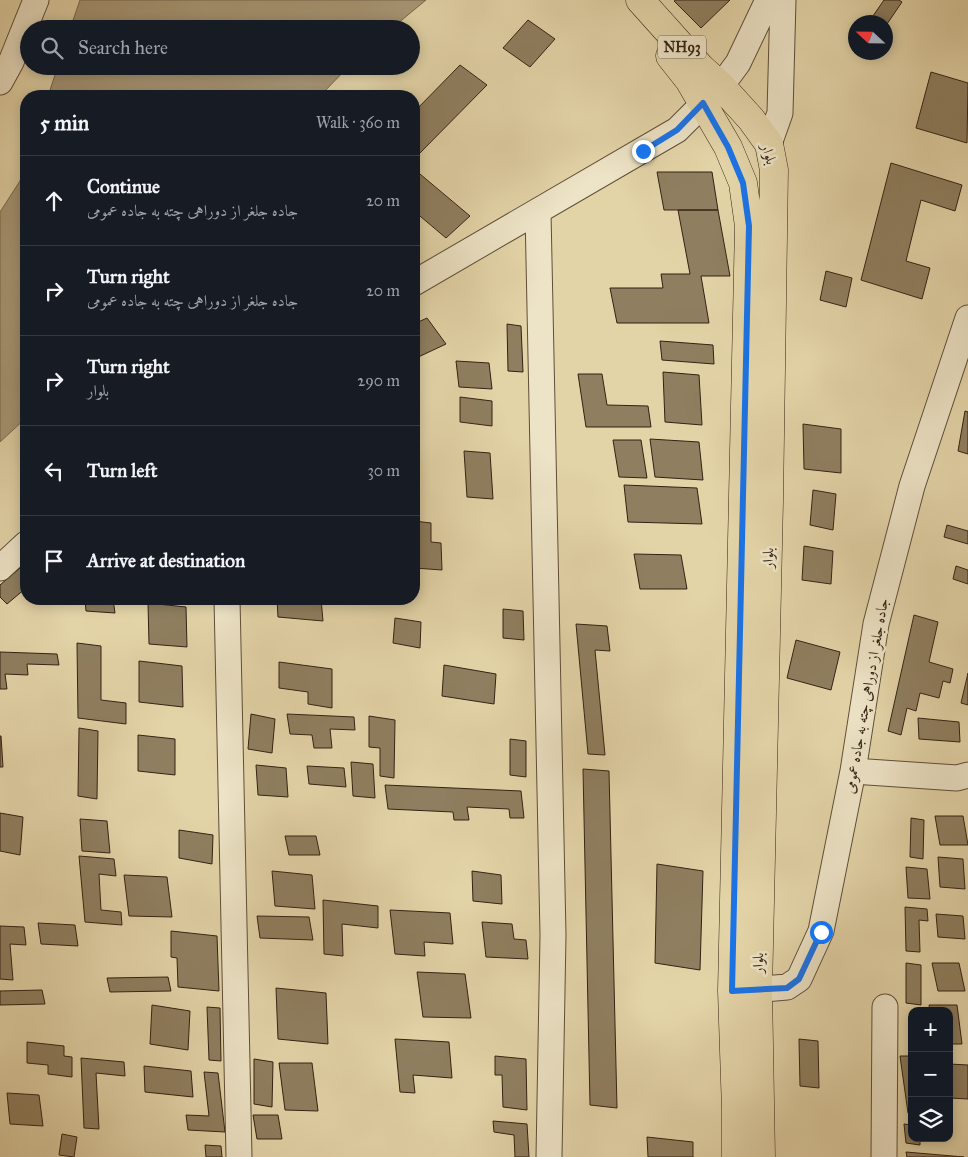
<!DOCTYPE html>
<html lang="en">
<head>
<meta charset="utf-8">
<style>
  body { margin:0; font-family:"IM FELL Great Primer",Amiri,serif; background:#20242c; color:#f1f3f6 }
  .controls { position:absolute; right:15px; bottom:15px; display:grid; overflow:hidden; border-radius:10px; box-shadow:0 2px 12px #0003 }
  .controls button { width:45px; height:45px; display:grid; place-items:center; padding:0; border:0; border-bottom:1px solid #363941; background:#171b24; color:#f1f3f6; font:25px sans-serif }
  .compass { position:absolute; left:848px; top:15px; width:45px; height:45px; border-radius:50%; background:#171b24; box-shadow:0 2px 12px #0003; rotate:292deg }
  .stop { position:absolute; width:15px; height:15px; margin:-11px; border:4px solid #1a73e8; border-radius:50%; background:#fff }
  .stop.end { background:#1a73e8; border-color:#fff; box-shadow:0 1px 5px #0008 }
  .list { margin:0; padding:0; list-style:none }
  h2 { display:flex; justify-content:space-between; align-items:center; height:65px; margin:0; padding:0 20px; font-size:21px }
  h2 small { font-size:16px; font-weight:400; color:#9ea1a6 }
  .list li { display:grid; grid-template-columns:32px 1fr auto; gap:15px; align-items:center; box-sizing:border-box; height:90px; padding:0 20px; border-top:1px solid #363941 }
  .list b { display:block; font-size:19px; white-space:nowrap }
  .list p { margin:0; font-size:16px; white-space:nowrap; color:#9ea1a6 }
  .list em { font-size:16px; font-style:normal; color:#9ea1a6 }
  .icon { flex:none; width:28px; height:28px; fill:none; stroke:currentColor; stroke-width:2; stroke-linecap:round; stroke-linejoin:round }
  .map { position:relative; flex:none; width:968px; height:1157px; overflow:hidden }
  .search { position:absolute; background:#171b24; box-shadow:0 2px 12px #0003; left:20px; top:20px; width:400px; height:55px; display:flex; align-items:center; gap:12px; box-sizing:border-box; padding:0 18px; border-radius:28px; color:#9ea1a6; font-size:19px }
  .panel { position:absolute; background:#171b24; box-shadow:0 2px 12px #0003; left:20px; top:90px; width:400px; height:515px; border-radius:20px }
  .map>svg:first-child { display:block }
  .water { fill:#a79775; stroke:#79684e }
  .building { fill:#8f7f60; stroke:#332213 }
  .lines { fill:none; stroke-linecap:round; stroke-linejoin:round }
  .minor-casing { stroke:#5f4e38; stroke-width:27 }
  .major-casing { stroke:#332213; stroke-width:29 }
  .minor { stroke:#ede3c6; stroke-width:25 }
  .major { stroke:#e3d4a8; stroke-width:28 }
  .route { stroke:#1a73e8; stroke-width:6 }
  .labels { text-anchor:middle; stroke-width:5; stroke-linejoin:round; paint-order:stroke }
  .shield { fill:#ede3c6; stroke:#6b5c49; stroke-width:1 }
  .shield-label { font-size:14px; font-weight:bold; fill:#332213 }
  .street-label { font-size:15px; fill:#332213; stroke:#ede3c6 }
</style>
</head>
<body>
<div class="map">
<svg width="968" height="1157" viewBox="0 0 968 1157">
  <rect width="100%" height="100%" fill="#e3d4a8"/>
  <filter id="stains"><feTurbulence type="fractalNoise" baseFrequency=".004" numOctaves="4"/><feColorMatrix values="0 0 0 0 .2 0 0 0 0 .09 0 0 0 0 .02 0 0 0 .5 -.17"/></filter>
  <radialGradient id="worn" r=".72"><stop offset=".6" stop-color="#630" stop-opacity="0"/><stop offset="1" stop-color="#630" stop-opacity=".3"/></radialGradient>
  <path class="water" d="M80,0H426L391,29H70Z
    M58,66H349L320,96H48Z
    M26,161V418L0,442V212L20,181Z"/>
  <path class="building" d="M676,0H730L701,28L674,1Z
    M884,0H899L902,2L887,24L873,16Z
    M528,20L555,39L530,67L503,48Z
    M460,65L487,85L418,155L414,152V112Z
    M931,72L968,83L967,143L916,128Z
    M891,163L962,185L955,211L921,200L906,261L930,268L922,299L861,280Z
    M414,169L470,216L446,238L414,211Z
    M657,172H712L718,210H664Z
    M678,210H718L730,276H701L709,323H617L610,288H663L661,274H690Z
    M826,271L852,278L846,307L820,300Z
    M427,318L446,344L414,359V324Z
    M507,324L521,326L523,372L508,371Z
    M660,341L713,345L714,364L662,360Z
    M456,361L489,363L492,389L459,387Z
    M663,372L699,375L702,425L665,422Z
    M578,374H602L607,405L648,406L651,427H586Z
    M460,397L492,401V426L460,422Z
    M965,411L968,412V454L958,451Z
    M803,424L841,429V473L804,469Z
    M650,439L699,442L703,480L655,477Z
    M613,440H641L647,478L619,477Z
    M464,451L490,453L493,499L467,497Z
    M624,485L697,488L702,524L628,522Z
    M813,490L836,494L833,530L810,525Z
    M414,521L431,523V542L441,543L442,570L414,568Z
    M947,525L968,531V544L944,537Z
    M804,546L833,551L831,584L802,580Z
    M634,554L681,555L687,589H640Z
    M26,563V588L7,604L0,597V585Z
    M956,566L968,570V584L953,579Z
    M85,599H113L115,613L86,611Z
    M277,599H321L323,621L278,617Z
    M148,603L186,607L187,647L149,644Z
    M503,609L523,611L524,640L503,638Z
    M914,615L938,622L929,662L953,669L950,683L943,681L939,698L920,693L916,711L907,708L901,735L888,731Z
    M395,618L421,622L420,648L393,643Z
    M576,624L607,626L610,651L595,650L605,755L588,754Z
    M796,640L840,652L831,690L787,678Z
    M77,643L101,646V700L126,703V724L78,718Z
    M0,652L57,654L59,665L27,664L28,675L5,674L7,689H0Z
    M139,661L182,666L183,707L139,702Z
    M279,662L332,669V708L308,704V692L279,688Z
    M444,665L496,674L494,704L442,696Z
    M968,673V705L961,703Z
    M251,714L275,719L272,753L248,749Z
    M287,714L354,717L355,730L330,729L332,748H314L312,735L290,734Z
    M369,716L395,720L394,778L380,776V748L369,747Z
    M918,718L959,722L960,742L919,739Z
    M79,728L98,731L97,799L78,796Z
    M138,735L175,739V775L138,771Z
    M0,736H1L3,767H0Z
    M510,739L526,741V777L510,775Z
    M351,762L373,764L375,798L353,796Z
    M256,765L286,768L288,797L258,795Z
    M307,766L344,768L346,787L309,784Z
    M583,769L609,771L617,1108L590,1105Z
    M385,785L521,791L524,818H510L509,809L467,807L469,820H454L453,812L388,809Z
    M0,813L23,817L20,855L0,851Z
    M935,816H963L968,845H940Z
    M911,818L924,820L923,859L910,857Z
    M80,819L107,821L110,853L82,851Z
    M179,830L213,835L212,864L179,858Z
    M285,836H316L320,855H289Z
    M79,856L114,859L116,876L99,874L101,910L121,912L122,925L85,922Z
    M938,857L963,859L965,889L940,887Z
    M657,864L703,871L700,970L655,963Z
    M906,867L927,869L930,899L908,898Z
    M272,871L312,875L315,909L275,906Z
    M472,871L501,875L502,904L473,901Z
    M124,875L167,877L172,917L129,916Z
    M323,900L378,906V928L342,924L343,956L324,954Z
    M905,907L927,909L928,921L919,920L920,952L906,951Z
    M390,910L450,913L453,944L424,942L425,956L395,954Z
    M936,914L963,916L965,939L938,937Z
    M257,916L309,917L313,940L260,938Z
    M482,922L512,924L514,939L526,940L528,959L486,957Z
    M38,923L75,925L78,946L41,944Z
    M0,926L24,927L26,945L10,944L13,980L0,979Z
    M171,931L217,936L219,991L178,987L177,958L171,957Z
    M906,963L921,965V1005L906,1003Z
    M932,963H959L965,991H938Z
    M417,972L465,974L471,1018L423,1017Z
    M168,977L171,991L110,992L107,978Z
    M276,988L326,993L328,1044L278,1039Z
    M42,990L45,1004L0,1005V991Z
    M152,1005L190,1011L188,1050L150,1044Z
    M929,1005H957L962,1044H949V1011H930Z
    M207,1007L220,1008L221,1061L209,1060Z
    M395,1039L449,1042L452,1078L413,1075L415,1093L400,1092Z
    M799,1039L818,1041L819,1088L800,1086Z
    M27,1042L64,1046V1056L72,1057V1077L48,1074V1065L27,1063Z
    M495,1056L526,1059L527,1110L503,1107L502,1075H495Z
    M900,1056H912V1114L908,1113Z
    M81,1058L124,1062L125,1076L96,1073L99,1129L84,1128Z
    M254,1059L273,1062L272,1107L254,1104Z
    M279,1063H312L318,1111L285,1110Z
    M949,1064L968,1065V1099L949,1098Z
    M144,1066L191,1071L193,1097L145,1092Z
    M204,1072L218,1073L225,1132L188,1130L186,1115L209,1116Z
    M7,1093L39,1095L43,1126L10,1124Z
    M253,1115H278L282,1139H257Z
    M493,1121L527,1124L529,1157H515L514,1135L494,1132Z
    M904,1124L912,1125V1138H920V1145L906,1143Z
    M62,1134L77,1137L74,1157L59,1155Z
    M647,1137L693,1142V1157H648Z
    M205,1145L221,1146L222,1157H206Z
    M906,1152L964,1157H907Z"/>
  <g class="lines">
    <g class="minor-casing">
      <path id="minor" d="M0,82L11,62L36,0
        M769,144L780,113L783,0
        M538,212L553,935L549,1157
        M414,283L677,130L721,86L738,63L768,0
        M0,568L26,544
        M227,599L239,1157
        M853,771L957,778L968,775
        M739,991L787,987L799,979L821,931L853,771L876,624L912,486L968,318
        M884,1157L885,1007"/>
    </g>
    <g class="major-casing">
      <path id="major" d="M640,0L701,68L721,86L751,119L769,144L774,170L769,501L758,990L761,1157
        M670,56L689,80L728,147L743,183L749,226L732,991L736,1110V1157"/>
    </g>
    <use href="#minor" class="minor"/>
    <use href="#major" class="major"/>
  </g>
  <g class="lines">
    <path class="route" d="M643,151L677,130L703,103L728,147L743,183L749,226L732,991L787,988L799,979L821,932"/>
  </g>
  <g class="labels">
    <rect class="shield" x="658" y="35.5" width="48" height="23" rx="4"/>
    <g class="shield-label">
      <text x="682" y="52">NH93</text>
    </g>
    <g class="street-label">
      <text transform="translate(769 154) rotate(73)" y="5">بلوار</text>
      <text transform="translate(768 558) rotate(-89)" y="5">بلوار</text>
      <text transform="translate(866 696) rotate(-80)" y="5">جاده جلغر از دوراهی چته به جاده عمومی</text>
      <text transform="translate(758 963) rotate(-89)" y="5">بلوار</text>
    </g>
  </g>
  <rect width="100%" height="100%" filter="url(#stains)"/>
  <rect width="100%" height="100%" fill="url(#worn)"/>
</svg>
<div class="controls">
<button>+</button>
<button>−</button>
<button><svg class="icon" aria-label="layers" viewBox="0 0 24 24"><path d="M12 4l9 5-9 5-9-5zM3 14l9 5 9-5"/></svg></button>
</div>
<svg class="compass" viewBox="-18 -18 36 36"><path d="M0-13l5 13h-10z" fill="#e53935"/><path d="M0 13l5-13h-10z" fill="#9ea1a6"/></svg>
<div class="stop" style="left:821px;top:932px"></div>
<div class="stop end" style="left:643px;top:151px"></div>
<div class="search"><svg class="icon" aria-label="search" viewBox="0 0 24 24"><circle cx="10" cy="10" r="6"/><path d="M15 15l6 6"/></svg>Search here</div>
<section class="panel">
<h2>5 min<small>Walk · 360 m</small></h2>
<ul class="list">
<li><svg class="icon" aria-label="ahead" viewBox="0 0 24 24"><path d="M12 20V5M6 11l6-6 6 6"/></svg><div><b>Continue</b><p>جاده جلغر از دوراهی چته به جاده عمومی</p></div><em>20 m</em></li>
<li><svg class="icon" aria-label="right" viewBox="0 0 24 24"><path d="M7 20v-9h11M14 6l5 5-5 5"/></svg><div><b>Turn right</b><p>جاده جلغر از دوراهی چته به جاده عمومی</p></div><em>20 m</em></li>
<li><svg class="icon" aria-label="right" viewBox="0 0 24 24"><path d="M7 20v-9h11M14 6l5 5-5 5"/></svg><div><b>Turn right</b><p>بلوار</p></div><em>290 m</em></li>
<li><svg class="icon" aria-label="left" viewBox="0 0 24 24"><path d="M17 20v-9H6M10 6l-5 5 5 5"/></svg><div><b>Turn left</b></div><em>30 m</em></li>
<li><svg class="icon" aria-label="arrive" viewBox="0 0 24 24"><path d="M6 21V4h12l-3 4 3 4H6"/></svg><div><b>Arrive at destination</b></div></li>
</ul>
</section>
</div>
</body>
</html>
